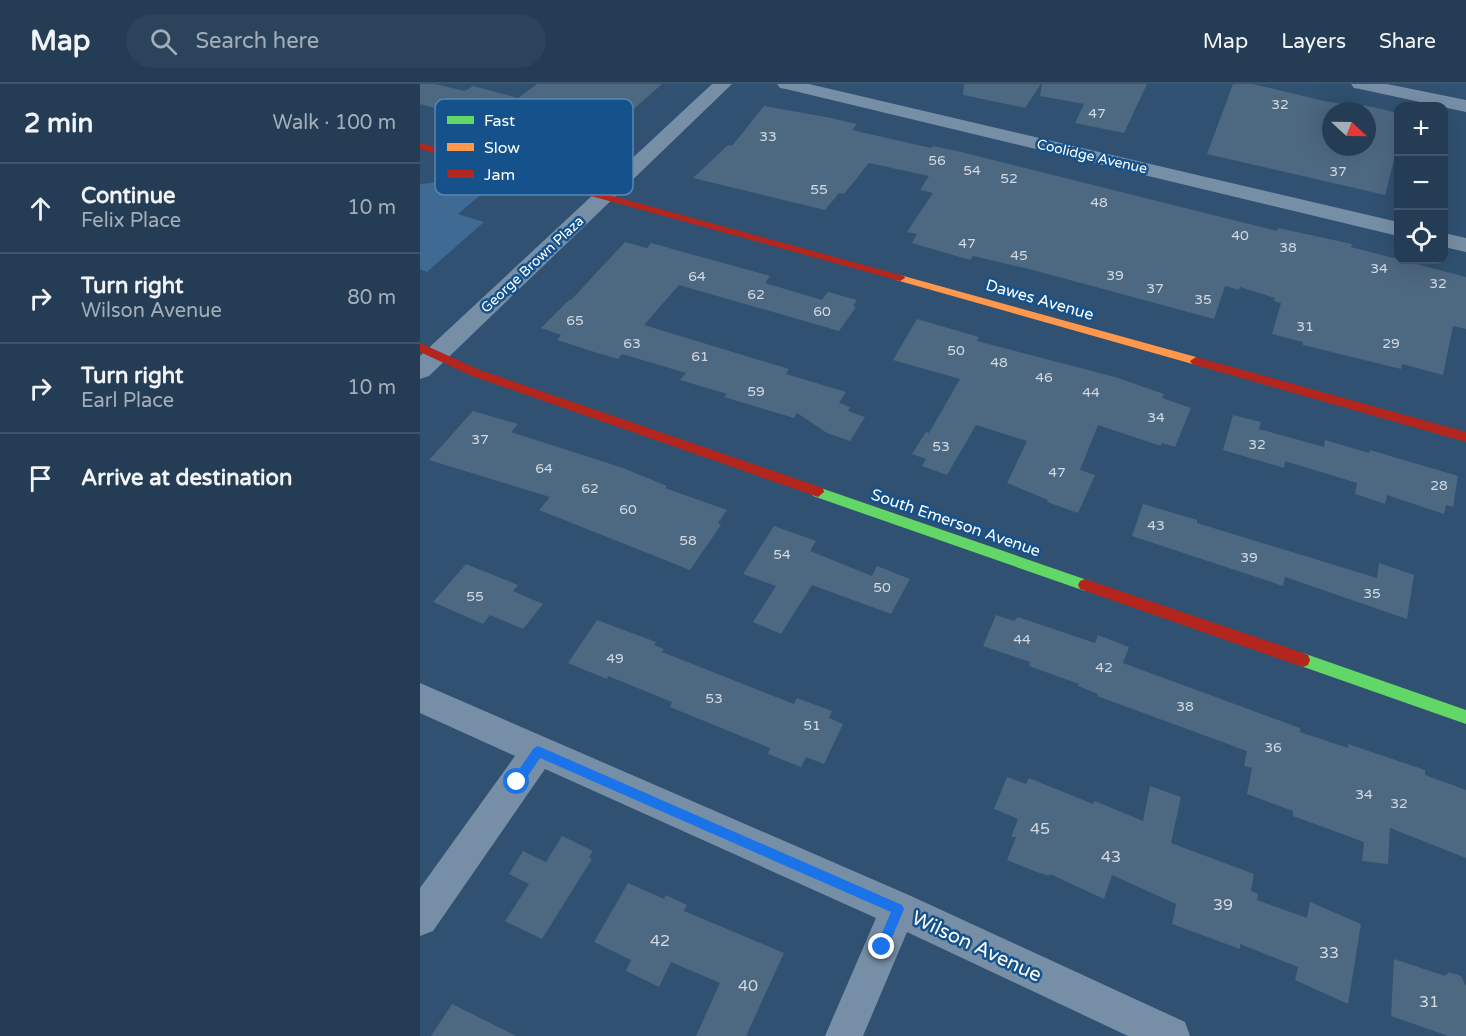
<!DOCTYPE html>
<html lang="en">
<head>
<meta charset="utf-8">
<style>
  body { margin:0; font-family:"Varela Round",sans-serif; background:#2c445b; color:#f1f3f6 }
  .controls { position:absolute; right:18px; top:18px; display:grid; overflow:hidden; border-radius:12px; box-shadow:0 6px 24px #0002 }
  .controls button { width:54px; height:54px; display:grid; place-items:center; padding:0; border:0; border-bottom:2px solid #41566c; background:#243d55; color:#f1f3f6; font:30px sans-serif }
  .compass { position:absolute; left:902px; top:18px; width:54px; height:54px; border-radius:50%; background:#243d55; box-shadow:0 6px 24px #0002; rotate:112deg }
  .stop { position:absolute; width:18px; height:18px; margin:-14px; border:4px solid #1a73e8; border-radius:50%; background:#fff }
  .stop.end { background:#1a73e8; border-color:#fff; box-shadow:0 2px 6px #0008 }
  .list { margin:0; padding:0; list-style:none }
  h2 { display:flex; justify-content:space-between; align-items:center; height:78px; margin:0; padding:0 24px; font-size:26px }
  h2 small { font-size:20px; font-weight:400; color:#a3aeb9 }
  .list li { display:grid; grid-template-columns:39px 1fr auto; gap:18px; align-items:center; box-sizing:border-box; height:90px; padding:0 24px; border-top:2px solid #41566c }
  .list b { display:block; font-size:22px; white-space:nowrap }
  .list p { margin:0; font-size:20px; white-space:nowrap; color:#a3aeb9 }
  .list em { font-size:20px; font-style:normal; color:#a3aeb9 }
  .icon { flex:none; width:33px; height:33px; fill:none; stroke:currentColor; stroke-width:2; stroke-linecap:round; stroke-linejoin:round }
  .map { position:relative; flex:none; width:1046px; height:952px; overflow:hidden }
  header { display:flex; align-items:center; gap:36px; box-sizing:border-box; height:84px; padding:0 30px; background:#243d55; border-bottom:2px solid #41566c }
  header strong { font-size:28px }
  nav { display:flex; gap:33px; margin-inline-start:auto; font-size:21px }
  .search { width:420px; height:54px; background:#2c445b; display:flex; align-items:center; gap:15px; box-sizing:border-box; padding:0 21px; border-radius:33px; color:#a3aeb9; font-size:22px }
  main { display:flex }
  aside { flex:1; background:#243d55 }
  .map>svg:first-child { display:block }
  .water { fill:#3e6a93 }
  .building { fill:#4d6881; fill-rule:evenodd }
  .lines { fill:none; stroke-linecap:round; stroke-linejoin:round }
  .street { fill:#778fa6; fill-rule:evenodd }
  .fast { fill:#63d668; fill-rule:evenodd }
  .slow { fill:#ff974d; fill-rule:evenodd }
  .jam { fill:#b3261e; fill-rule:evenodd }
  .route { fill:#1a73e8 }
  .labels { text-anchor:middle; stroke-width:5; stroke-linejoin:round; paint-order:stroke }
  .number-label { font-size:14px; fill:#d2d9e0 }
  .far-street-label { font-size:14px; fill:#fff; stroke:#15528c }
  .street-label { font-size:16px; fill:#fff; stroke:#15528c }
  .near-number-label { font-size:16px; fill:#d2d9e0 }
  .near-street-label { font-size:20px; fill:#fff; stroke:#15528c }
  .key { fill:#15528c; stroke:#5b86ae; stroke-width:1.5 }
  .key-label { font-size:16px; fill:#fff }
</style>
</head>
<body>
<header>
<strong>Map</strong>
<div class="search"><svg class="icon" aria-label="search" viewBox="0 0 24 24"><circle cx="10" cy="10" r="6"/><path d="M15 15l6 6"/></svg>Search here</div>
<nav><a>Map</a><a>Layers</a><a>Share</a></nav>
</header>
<main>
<aside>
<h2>2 min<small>Walk · 100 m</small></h2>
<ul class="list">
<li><svg class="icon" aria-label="ahead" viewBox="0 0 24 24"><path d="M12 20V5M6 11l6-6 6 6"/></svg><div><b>Continue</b><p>Felix Place</p></div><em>10 m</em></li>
<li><svg class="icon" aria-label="right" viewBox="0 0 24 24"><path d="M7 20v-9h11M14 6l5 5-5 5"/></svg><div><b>Turn right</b><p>Wilson Avenue</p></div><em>80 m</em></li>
<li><svg class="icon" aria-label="right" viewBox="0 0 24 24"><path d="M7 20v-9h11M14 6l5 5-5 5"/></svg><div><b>Turn right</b><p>Earl Place</p></div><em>10 m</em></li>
<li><svg class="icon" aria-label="arrive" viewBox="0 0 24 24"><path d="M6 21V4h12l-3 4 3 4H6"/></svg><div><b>Arrive at destination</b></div></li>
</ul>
</aside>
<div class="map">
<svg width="1046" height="952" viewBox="0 0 1046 952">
  <rect width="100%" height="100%" fill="#305171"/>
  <path class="water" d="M20,98L32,99L64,108L38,130L64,138L7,188L0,185V100Z"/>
  <path class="building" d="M0,0H15L45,7L53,2L98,14L117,0H242L190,46H193L172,66L0,20Z
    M544,0H621L605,24L543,11Z
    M622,0H727L704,49L655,39L664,20L620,12Z
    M813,0H833L904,17L943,23L944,21L978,29V69L976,68L965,111L787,70ZM911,27H947V63H911Z
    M344,22L411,34L437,40L432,46L511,64L513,62L541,68L857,147L858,144L932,160L931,163L1046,193V245L1033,242L1023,291L982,280L981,285L883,261V258L852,250L861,219L854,217L855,214L820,203L819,206L805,202L794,235L609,185L553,172L550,176L492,159L497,150L487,148L513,109L500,106L509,92L449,79L424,110L419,109L405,126L273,94L308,61L312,62Z
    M205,158L227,164L231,159L350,192L345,199L402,216L408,208L437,216L433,222L436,223L419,247L259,201L224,241L369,285L366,290L426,308L419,319L430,323L428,327L445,333L430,357L407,349L377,329L374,334L304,313L307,310L260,296L266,289L202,270L198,275L171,267L137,256L141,251L121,244L149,216H151Z
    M497,235L559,253L557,257L695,293L744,310L742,314L771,324L755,363L742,359L741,362L678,341L660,386L675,391L658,429L627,418L628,416L587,399L607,357L556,341L527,391L502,382L506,375L492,370L506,348L509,349L540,295L473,276Z
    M53,327L98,340L91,348L203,384L247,402L245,404L307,426L298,439L301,441L270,486L119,426L130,413L9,376Z
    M813,331L841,338L839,345L904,363L905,356L949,369L950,366L1038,392L1033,423L1026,421L1024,430L967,411L965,420L935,410L937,399L865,377L864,384L803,366Z
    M723,420L777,436V439L957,494L959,479L994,491L987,535L865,493L863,502L712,452Z
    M354,442L396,457L390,467L452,492L457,482L490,495L471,530L392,501L361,550L333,538L356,502L323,490Z
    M46,480L98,501L93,507L123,520L103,545L70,531L63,540L13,518Z
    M576,531L594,537L598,533L675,559L678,551L709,563L703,579L880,644V648L928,664V660L1005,686V691L1046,706V774L970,744L968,780L942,777L944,758L873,732V727L827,710L832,684L824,682L827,667L677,612L678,610L658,602L659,600L609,582L610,578L563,562Z
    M177,536L236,558L234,561L244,565L242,568L374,620L377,614L412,627L409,634L423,640L404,680L386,673L381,683L348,670L350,664L250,623L252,618L188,592L187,595L148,579Z
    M587,693L606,700L609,694L673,720L675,717L723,737L730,702L761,713L751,759L834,790L831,807L838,810L837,816L887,834L890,818L941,840L928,920L875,896L878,883L820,860V865L752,840L756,820L692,791L684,815L630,790L629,792L614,787L587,776L596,753H591L598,735L574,725Z
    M142,752L173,767L169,773L172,775L122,855L85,837L109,800L89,790L103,767L126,778Z
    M208,799L244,815L246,811L267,821L264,827L364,869L326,952H276L300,899L251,878L239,903L206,887L211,876L174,858Z
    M974,875L1025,892L1029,888L1041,892L1046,902V952H1028L971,932Z
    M32,920L96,952H11Z"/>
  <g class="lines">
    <path class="street" d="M292,0H312L9,292L0,295V272Z
      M357,0H389L978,138V152L366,5L360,4Z
      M931,0H967L1046,16V28L940,5L934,4Z
      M1024,149L1046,154V168L1024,163Z
      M0,599L491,812L765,938L770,952H708L487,848L443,952H405L456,834L125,685L13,847L0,852V804L95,672L0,629Z"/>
    <path class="fast" d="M398,403L670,497L672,501L670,505L665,507L393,412L392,408Z
      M883,569L1046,626V640L878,581L876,576L878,571Z"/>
    <path class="slow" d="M480,191L776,273L782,277L776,281L476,196V192Z"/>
    <path class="jam" d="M0,59L484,192L485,194L480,197L0,65Z
      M0,259L60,286L403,404L404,408L398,413L52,292L0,268Z
      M776,273L1046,348V358L772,280L770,277Z
      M665,495L883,569L888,571L890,576L888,581L883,583L660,505L658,501L660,497Z"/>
  </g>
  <path class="route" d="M118,662L482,821L484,825L466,868L462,870L457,868L456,863L471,828L120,674L101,702H93V694L114,664Z"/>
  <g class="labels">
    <g class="number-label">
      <text x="860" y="25">32</text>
      <text x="677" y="34">47</text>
      <text x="348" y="57">33</text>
      <text x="517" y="81">56</text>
      <text x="552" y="91">54</text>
      <text x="918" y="92">37</text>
      <text x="589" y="99">52</text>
      <text x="399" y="110">55</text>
      <text x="679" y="123">48</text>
      <text x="820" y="156">40</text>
      <text x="547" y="164">47</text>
      <text x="868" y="168">38</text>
      <text x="599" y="176">45</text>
      <text x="959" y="189">34</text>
      <text x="695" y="196">39</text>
      <text x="277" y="197">64</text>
      <text x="1018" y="204">32</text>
      <text x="735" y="209">37</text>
      <text x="336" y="215">62</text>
      <text x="783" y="220">35</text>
      <text x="402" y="232">60</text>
      <text x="155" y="241">65</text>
      <text x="885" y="247">31</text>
      <text x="212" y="264">63</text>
      <text x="971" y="264">29</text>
      <text x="536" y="271">50</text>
      <text x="280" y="277">61</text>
      <text x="579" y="283">48</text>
      <text x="624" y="298">46</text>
      <text x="336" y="312">59</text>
      <text x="671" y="313">44</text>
      <text x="736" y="338">34</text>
      <text x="60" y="360">37</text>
      <text x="837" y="365">32</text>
      <text x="521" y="367">53</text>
      <text x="124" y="389">64</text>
      <text x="637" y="393">47</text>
      <text x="1019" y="406">28</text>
      <text x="170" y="409">62</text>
      <text x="208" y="430">60</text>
      <text x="736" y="446">43</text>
      <text x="268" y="461">58</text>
      <text x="362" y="475">54</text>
      <text x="829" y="478">39</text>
      <text x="462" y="508">50</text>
      <text x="952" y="514">35</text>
      <text x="55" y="517">55</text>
      <text x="602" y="560">44</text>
      <text x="195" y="579">49</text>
      <text x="684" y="588">42</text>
      <text x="294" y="619">53</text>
      <text x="765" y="627">38</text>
      <text x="392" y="646">51</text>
      <text x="853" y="668">36</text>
      <text x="944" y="715">34</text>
      <text x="979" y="724">32</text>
    </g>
    <g class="far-street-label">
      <text transform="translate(672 72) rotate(13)" y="5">Coolidge Avenue</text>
      <text transform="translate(112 180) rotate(-43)" y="5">George Brown Plaza</text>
    </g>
    <g class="street-label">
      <text transform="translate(620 215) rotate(16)" y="6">Dawes Avenue</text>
      <text transform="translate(536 438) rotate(19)" y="6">South Emerson Avenue</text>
    </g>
    <g class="near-number-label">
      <text x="620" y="750">45</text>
      <text x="691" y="778">43</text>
      <text x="803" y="826">39</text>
      <text x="240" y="862">42</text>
      <text x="909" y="874">33</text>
      <text x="328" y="907">40</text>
      <text x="1009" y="923">31</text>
    </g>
    <g class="near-street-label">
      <text transform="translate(557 862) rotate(25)" y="7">Wilson Avenue</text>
    </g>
  </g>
  <rect x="15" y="15" width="198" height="96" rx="9" class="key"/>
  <rect x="27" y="32" width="27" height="8" fill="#63d668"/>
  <rect x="27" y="59" width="27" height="8" fill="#ff974d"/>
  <rect x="27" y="86" width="27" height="8" fill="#b3261e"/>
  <g class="key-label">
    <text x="64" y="42">Fast</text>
    <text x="64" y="69">Slow</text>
    <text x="64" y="96">Jam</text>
  </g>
</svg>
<div class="controls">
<button>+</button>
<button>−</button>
<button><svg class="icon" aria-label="locate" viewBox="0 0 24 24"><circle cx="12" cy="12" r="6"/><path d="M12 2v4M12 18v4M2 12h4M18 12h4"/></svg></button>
</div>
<svg class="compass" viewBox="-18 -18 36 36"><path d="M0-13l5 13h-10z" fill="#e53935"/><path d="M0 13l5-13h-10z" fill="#a3aeb9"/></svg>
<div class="stop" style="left:97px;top:698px"></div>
<div class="stop end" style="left:462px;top:863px"></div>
</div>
</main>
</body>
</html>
